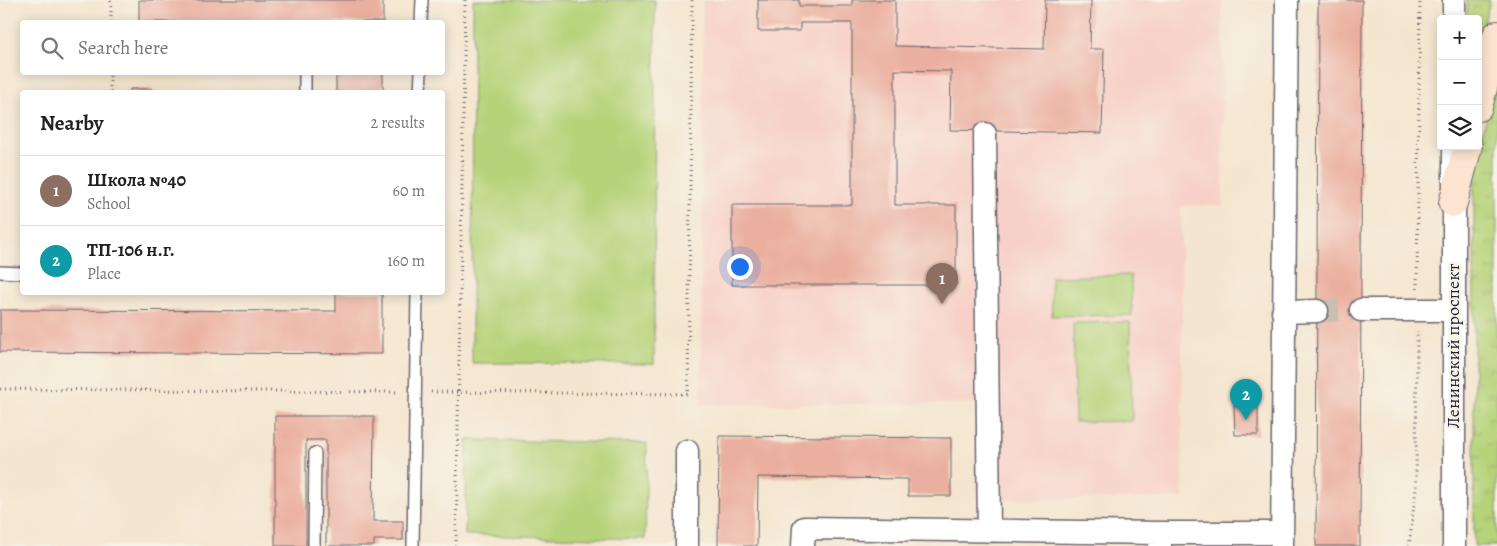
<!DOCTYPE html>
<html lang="en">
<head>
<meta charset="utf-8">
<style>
  body { margin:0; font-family:Alegreya,serif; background:#f6f6f6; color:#222 }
  .controls { position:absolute; right:15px; top:15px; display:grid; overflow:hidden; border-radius:5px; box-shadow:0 2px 12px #0003 }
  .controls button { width:45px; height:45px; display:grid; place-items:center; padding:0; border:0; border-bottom:1px solid #e0e0e0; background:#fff; color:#222; font:25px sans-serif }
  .you { position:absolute; left:739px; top:266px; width:18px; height:18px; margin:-12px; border:4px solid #fff; border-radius:50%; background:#1a73e8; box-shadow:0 0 0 8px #1a73e833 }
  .badge { display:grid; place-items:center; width:32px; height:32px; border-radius:50%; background:#111827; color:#fff; font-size:16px; font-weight:700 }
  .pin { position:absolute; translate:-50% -41px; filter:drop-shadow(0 1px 2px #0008) }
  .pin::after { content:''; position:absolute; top:26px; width:18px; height:15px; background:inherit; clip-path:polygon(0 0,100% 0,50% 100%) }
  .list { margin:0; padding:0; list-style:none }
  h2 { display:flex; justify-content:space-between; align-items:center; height:65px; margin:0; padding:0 20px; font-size:21px }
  h2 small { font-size:16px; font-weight:400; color:#767676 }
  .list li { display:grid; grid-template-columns:32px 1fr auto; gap:15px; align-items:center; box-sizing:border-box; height:70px; padding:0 20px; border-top:1px solid #e0e0e0 }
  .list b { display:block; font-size:19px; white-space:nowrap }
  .list p { margin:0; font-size:16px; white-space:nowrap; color:#767676 }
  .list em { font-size:16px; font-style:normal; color:#767676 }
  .icon { flex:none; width:28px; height:28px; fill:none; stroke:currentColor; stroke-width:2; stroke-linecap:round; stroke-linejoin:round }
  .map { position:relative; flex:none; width:1497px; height:546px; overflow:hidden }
  .search { position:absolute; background:#fff; box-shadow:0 2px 12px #0003; left:20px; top:20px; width:425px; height:55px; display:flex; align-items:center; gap:12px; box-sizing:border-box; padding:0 18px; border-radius:5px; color:#767676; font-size:19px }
  .panel { position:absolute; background:#fff; box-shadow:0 2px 12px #0003; left:20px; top:90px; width:425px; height:205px; border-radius:5px }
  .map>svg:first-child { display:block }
  .built { fill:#f7d1c7 }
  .grass { fill:url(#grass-tufts); stroke:#6c7a5a }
  .pitch { fill:#b6d379; stroke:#6c7a5a }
  .building { fill:#ebaf9f }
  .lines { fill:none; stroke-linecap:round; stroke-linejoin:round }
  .minor-tunnel { stroke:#cabeb1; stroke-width:22; stroke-dasharray:22 11; stroke-linecap:butt }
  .service-casing { stroke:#6c666e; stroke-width:14 }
  .minor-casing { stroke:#6c666e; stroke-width:25 }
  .secondary-casing { stroke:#6c666e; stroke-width:30 }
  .path { stroke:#6c666e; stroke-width:3; stroke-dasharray:1 4; stroke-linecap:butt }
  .service { stroke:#fff; stroke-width:11 }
  .minor { stroke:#fff; stroke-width:22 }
  .secondary { stroke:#fde4d0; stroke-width:28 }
  .labels { text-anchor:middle; stroke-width:5; stroke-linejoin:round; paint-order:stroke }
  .street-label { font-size:18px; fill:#22223b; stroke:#f7f3e8 }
</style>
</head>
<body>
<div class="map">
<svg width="1497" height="546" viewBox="0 0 1497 546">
  <defs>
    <pattern id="grass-tufts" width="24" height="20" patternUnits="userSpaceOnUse" patternTransform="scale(1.25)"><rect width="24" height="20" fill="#b6d379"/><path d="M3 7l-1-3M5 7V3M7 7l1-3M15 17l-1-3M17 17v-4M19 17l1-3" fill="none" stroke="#9cb56a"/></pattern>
  </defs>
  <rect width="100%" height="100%" fill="#f7f3e8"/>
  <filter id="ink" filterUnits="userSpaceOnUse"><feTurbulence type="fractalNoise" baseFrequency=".02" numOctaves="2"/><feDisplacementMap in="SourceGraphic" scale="10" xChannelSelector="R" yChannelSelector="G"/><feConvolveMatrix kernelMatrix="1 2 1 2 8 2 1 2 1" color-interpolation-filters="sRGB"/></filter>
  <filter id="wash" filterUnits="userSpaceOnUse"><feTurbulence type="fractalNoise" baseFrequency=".0096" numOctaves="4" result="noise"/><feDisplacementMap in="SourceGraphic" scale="20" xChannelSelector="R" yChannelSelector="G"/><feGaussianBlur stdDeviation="1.12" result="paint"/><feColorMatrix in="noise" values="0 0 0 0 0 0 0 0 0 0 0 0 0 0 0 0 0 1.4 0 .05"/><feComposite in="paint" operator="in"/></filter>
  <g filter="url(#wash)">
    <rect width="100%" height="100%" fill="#f4e5ce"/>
    <path class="built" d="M703,0H1222L1223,205L1181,206L1183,498L977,500L976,403L701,405Z"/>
    <path class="grass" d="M1467,0H1490L1478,48V19H1467Z
      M1497,74V546H1474V169Z"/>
    <path class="pitch" d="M473,0H655L654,364L472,363Z
      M1131,275L1132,315L1052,316L1051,277Z
      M1130,322L1132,421L1075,422L1073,323Z
      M467,440L647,443L645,539L465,535Z"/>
    <g id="blocks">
      <path class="building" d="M139,0H383V22H139Z
        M758,0H799V6H852V0H895V46L1044,49L1045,0H1091L1090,49H1104L1102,133L950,130L951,71L895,70V205H956V285H732V205H852V23H800V31H758Z
        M1318,0H1362L1360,546H1316Z
        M336,72H383V92H336Z
        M130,89H152V92H130Z
        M336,292H382V354L0,352V310L336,311Z
        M1234,405H1258V435H1235Z
        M275,416H374L373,521H403V540H374V546H326V440H306V546H275Z
        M719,436L951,438V496H908V479L758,477L757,546H718Z"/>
    </g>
  </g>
  <g filter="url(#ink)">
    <use href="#blocks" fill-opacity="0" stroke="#6c666e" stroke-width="1"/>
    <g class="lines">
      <path class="minor-tunnel" d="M1317,311L1361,310"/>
      <g class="service-casing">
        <path id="service" d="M421,22L422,0
          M305,92V72
          M420,92L421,72
          M0,272L22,273
          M314,546L315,453
          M413,546L417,292"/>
      </g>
      <g class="minor-casing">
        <path id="minor" d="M1454,19V0
          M985,134L989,531
          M1361,310H1453
          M1283,312L1317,311
          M1160,533H1282
          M687,546V451
          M803,546L804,528L1160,533V546
          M1282,546L1287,0
          M1454,546V146"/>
      </g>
      <g class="secondary-casing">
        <path id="secondary" d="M1478,107L1497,35
          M1453,203L1468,146"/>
      </g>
      <path class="path" d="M111,22V0
        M110,92V72
        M1417,289L1420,0
        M0,389L399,392
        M431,392L688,394L692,0
        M456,546L465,0
        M1409,546L1416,489L1417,331"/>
      <use href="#service" class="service"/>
      <use href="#minor" class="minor"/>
      <use href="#secondary" class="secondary"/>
    </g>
  </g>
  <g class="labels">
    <g class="street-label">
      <text transform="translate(1453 346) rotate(-90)" y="6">Ленинский проспект</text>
    </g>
  </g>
</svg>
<div class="controls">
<button>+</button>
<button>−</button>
<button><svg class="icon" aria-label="layers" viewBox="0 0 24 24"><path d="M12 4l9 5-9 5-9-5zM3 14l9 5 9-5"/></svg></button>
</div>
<div class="you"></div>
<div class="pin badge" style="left:942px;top:304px;background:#8d6e63">1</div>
<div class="pin badge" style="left:1246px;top:420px;background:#0f9aa8">2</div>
<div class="search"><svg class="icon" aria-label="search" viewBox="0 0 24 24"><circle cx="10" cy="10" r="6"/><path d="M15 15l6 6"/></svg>Search here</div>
<section class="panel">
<h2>Nearby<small>2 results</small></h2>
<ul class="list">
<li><span class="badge" style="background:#8d6e63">1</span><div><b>Школа №40</b><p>School</p></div><em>60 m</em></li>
<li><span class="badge" style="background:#0f9aa8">2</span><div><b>ТП-106 н.г.</b><p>Place</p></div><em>160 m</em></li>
</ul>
</section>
</div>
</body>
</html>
